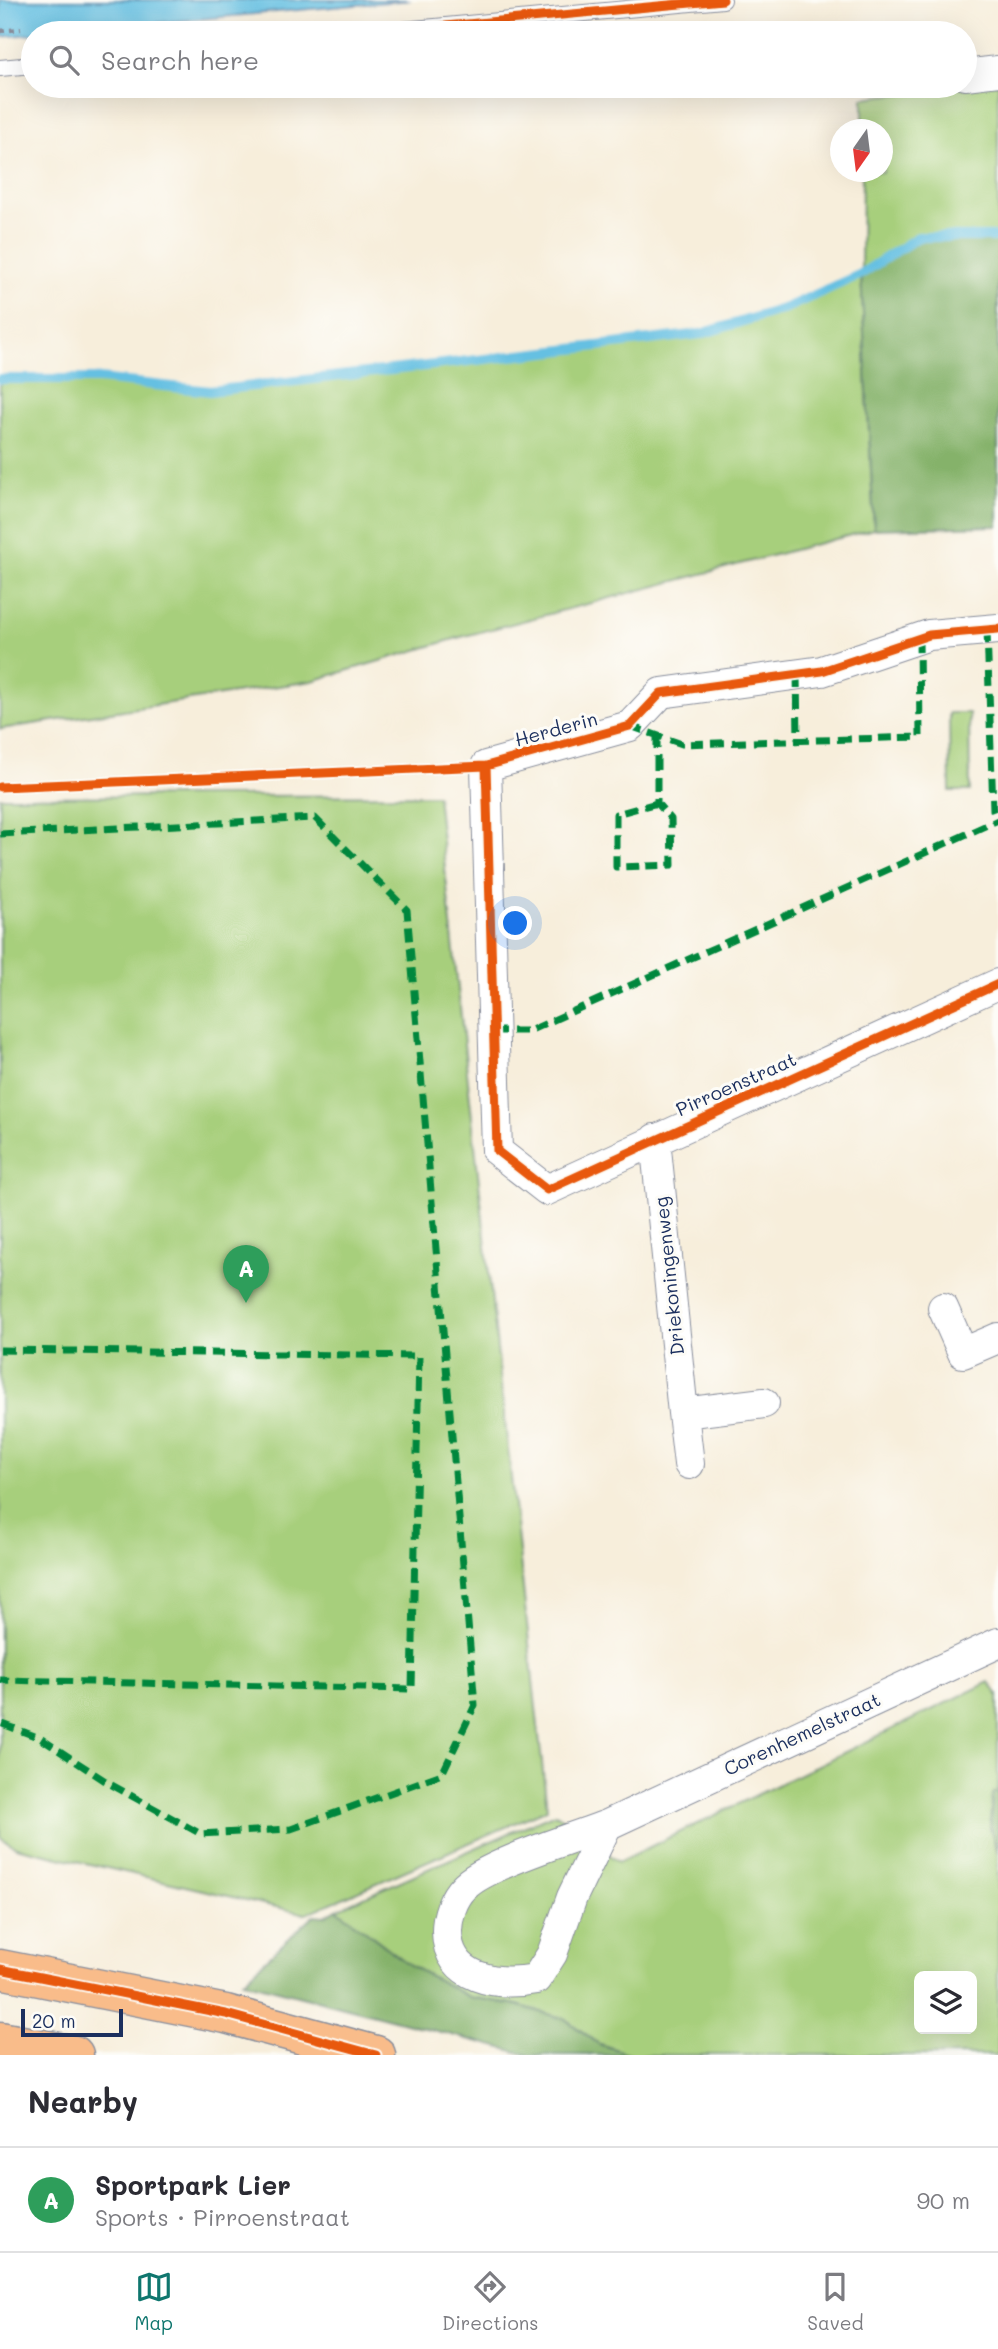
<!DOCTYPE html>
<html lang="en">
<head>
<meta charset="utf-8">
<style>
  body { margin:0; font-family:Mali,sans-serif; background:#f2f2f3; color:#2b2b33 }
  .controls { position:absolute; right:21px; bottom:21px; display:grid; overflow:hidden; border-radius:10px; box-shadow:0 7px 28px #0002 }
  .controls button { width:63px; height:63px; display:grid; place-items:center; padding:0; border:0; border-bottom:2px solid #e1e1e2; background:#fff; color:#2b2b33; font:35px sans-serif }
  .compass { position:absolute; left:830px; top:119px; width:63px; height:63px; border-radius:50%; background:#fff; box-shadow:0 7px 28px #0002; rotate:194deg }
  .scale { position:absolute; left:21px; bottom:18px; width:102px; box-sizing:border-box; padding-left:7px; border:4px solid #1b2f5e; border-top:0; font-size:19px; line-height:24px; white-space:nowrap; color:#1b2f5e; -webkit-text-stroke:5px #fdfcf7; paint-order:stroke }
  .you { position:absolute; left:516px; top:924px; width:24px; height:24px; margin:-18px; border:5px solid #fff; border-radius:50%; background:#1a73e8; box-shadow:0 0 0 10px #1a73e833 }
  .badge { display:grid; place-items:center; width:46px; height:46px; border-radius:50%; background:#0f766e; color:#fff; font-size:23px; font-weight:700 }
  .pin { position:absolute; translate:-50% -58px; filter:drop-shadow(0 2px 4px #0008) }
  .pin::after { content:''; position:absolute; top:37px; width:24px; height:21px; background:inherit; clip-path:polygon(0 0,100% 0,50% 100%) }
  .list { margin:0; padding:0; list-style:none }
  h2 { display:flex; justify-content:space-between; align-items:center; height:91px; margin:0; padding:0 28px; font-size:30px }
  h2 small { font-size:23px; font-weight:400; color:#7c7c81 }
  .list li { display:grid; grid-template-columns:46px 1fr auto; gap:21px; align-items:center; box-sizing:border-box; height:105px; padding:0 28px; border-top:2px solid #e1e1e2 }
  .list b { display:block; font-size:26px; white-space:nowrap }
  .list p { margin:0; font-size:23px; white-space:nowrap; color:#7c7c81 }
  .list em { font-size:23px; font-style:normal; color:#7c7c81 }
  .icon { flex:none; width:38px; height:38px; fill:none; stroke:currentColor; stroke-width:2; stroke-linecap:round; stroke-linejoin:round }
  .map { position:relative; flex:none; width:998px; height:2055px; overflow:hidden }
  .search { position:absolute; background:#fff; box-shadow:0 7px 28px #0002; left:21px; right:21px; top:21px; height:77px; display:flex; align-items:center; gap:18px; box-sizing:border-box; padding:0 24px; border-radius:38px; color:#7c7c81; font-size:26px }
  .sheet { height:196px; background:#fff }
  nav { display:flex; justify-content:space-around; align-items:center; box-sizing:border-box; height:98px; border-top:2px solid #e1e1e2; background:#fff; font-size:19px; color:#7c7c81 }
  nav a { display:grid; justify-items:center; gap:4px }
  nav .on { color:#0f766e }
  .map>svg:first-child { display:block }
  .green { fill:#a7cf7b; stroke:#617f6c; stroke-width:2; fill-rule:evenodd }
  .forest { fill:#85b26b; stroke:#507064; stroke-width:2 }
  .water { fill:#65c0e2; stroke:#4078a0; stroke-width:2 }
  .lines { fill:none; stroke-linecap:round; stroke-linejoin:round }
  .stream { stroke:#65c0e2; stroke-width:10 }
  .service-casing { stroke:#898e9c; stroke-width:18 }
  .minor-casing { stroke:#898e9c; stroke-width:32 }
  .trunk-casing { stroke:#898e9c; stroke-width:41 }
  .path { stroke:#898e9c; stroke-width:4.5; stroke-dasharray:5 5; stroke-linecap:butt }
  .service { stroke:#fff; stroke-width:16 }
  .minor { stroke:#fff; stroke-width:30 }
  .trunk { stroke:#f9bc8a; stroke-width:38 }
  .quiet { stroke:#00873e; stroke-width:7; stroke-dasharray:14 7; stroke-linecap:butt }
  .cycleway-casing { stroke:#fdfcf7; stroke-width:13 }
  .cycleway { stroke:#e8590c; stroke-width:9 }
  .labels { text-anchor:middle; stroke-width:6; stroke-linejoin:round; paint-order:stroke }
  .street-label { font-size:19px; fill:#1b2f5e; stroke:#fdfcf7 }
</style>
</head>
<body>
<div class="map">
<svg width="998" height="2055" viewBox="0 0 998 2055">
  <rect width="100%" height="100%" fill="#fdfcf7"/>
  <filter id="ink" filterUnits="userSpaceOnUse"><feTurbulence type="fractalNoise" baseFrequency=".0143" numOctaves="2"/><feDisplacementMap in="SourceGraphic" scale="14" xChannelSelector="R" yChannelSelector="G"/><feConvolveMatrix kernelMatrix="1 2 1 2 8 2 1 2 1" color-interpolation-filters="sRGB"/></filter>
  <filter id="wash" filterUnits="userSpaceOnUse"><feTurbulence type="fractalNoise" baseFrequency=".00686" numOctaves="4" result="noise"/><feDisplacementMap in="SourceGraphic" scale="28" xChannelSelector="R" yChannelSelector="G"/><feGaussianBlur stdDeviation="1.57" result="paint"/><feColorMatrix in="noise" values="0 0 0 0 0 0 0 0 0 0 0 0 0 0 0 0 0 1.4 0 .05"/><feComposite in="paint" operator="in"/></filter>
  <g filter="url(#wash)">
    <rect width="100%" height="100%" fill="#f7eedb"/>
    <path class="green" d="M998,83V237H918L861,274L874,529L461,637L312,681L0,729V379H99L210,391L701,334L786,308L861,274L862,172H883V130L863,129V98Z
      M949,713H969L970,791H950Z
      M437,795L547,1809L306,1914L16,1847L0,1837V797Z
      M989,1682L998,1695V1790L992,1795L990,1828L998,1853V2055H633L599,2044L565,2019L517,2005L469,1997L411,1966L337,1909L555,1813L619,1862ZM919,1976H972V2029H919Z"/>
    <path class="forest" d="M918,237H998V526L874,529L861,274Z
      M998,1790V1853L990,1828L992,1794Z
      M337,1909L411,1966L469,1997L517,2005L565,2019L599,2044L633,2055H529L243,1981L314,1915L325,1916Z"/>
    <path class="water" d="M0,0H411L0,37Z"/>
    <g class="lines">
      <path class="stream" d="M0,379H99L210,391L701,334L786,308L861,274L918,237H998"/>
    </g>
  </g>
  <g filter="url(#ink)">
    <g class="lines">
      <g class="service-casing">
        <path id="service" d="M370,33L723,0
          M0,68L33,65"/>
      </g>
      <g class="minor-casing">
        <path id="minor" d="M965,75L998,71
          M998,629L929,635L822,671L661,693L630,726L486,766L497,1151L547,1190L998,984
          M655,1139L683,1413L764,1403
          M943,1308L963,1353L998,1338
          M683,1413L689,1464
          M607,1825L572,1897L552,1954L536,1979C498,1986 447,1980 447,1931C447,1916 453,1898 464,1887C484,1865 576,1837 607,1825Z
          M607,1825L998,1643"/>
      </g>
      <g class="trunk-casing">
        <path id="trunk" d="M0,1969L226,2014L376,2055
          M0,2041L74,2055"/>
      </g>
      <path class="path" d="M0,31L21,29"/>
      <use href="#service" class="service"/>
      <use href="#minor" class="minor"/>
      <use href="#trunk" class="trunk"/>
      <path class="quiet" d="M987,630L993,810L998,823
        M797,674L798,740
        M630,726L682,744L920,737L919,638
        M657,735V803L671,819L672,865L616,867V814L657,803
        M0,834L315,818L407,910L475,1705L442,1774L291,1829L201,1834L110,1784L40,1738L0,1723
        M491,1031H529L998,820
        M0,1350L419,1356L412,1689L0,1680"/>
      <g class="cycleway-casing">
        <path id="cycleway" d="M370,33L723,0
          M998,629L929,635L822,671L661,693L630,726L486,766L497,1151L547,1190L998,984
          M0,787L486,766
          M0,1969L226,2014L376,2055"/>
      </g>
      <use href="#cycleway" class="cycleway"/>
    </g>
  </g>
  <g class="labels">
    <g class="street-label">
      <text transform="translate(556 729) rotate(-15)" y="7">Herderin</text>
      <text transform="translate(736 1084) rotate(-24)" y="7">Pirroenstraat</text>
      <text transform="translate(669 1276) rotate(-96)" y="7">Driekoningenweg</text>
      <text transform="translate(802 1734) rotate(-25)" y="7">Corenhemelstraat</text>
    </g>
  </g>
</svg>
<div class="controls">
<button><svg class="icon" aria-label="layers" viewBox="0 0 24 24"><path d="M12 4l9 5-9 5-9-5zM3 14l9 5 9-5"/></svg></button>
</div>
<svg class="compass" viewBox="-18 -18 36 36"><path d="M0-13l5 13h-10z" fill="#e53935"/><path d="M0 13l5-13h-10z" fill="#7c7c81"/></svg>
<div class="scale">20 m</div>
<div class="you"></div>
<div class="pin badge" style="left:246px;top:1303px;background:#2e9e5b">A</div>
<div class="search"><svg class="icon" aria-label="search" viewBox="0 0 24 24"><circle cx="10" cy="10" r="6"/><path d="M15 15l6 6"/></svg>Search here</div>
</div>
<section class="sheet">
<h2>Nearby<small></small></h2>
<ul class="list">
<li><span class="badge" style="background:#2e9e5b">A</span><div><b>Sportpark Lier</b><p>Sports · Pirroenstraat</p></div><em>90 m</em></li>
</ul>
</section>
<nav>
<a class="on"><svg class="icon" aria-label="map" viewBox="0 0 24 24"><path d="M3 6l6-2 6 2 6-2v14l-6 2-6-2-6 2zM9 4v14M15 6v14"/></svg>Map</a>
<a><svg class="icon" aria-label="directions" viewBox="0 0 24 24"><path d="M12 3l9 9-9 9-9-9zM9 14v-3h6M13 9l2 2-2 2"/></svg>Directions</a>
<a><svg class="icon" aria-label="saved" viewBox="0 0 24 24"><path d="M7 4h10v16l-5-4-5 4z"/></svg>Saved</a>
</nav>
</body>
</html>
